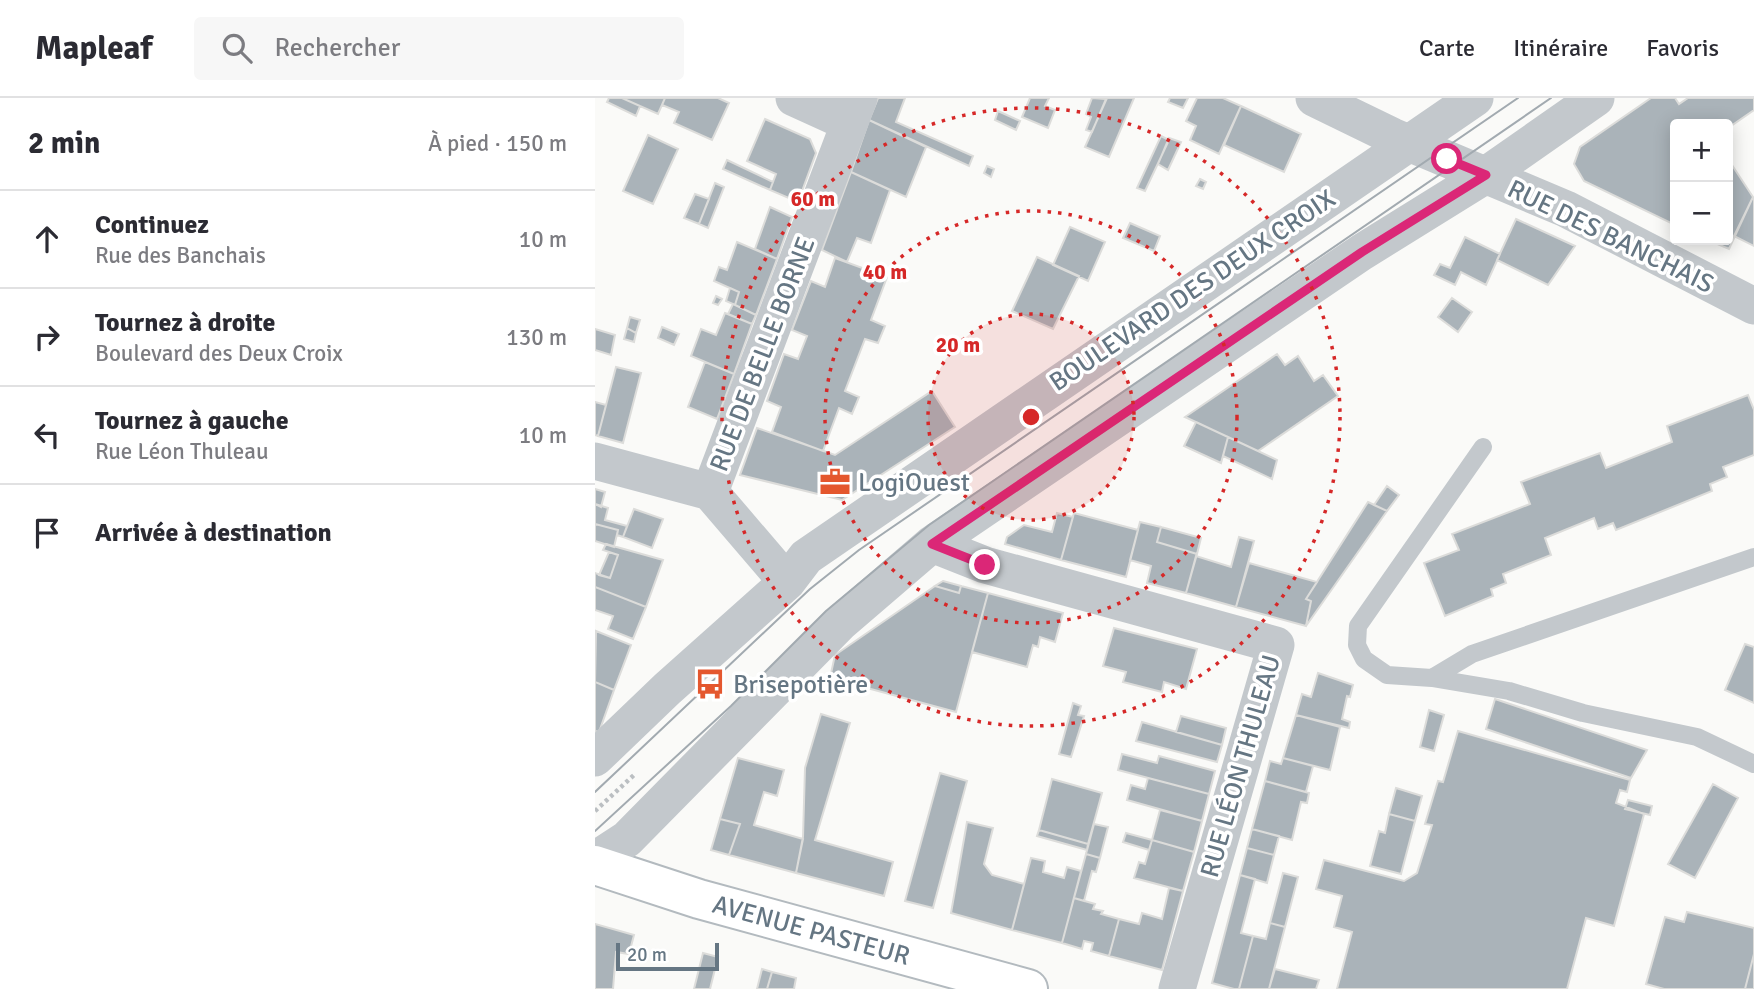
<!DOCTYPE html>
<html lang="fr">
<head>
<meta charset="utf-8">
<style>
  body { margin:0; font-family:Signika,sans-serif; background:#f7f7f7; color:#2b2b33 }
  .controls { position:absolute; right:21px; top:21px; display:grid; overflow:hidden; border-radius:7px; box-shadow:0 4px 18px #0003 }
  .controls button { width:63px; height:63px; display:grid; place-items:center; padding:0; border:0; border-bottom:2px solid #e1e1e2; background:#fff; color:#2b2b33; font:35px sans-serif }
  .scale { position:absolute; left:21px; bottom:18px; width:103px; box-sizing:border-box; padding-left:7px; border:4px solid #657683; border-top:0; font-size:19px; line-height:24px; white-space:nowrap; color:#657683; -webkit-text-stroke:5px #fff; paint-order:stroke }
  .stop { position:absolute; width:21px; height:21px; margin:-16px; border:5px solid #db2777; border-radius:50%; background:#fff }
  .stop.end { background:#db2777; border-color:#fff; box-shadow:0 2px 7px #0008 }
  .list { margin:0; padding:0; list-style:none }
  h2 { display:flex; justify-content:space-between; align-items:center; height:91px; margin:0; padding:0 28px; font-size:30px }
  h2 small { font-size:23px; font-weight:400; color:#7c7c81 }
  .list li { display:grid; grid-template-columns:46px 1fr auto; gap:21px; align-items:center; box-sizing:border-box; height:98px; padding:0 28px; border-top:2px solid #e1e1e2 }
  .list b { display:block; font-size:26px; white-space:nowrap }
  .list p { margin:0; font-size:23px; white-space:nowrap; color:#7c7c81 }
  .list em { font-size:23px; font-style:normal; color:#7c7c81 }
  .icon { flex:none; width:38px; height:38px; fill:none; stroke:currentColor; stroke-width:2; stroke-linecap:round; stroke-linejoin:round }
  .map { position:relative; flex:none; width:1159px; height:891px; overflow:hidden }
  header { display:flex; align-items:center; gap:42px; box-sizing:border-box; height:98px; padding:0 35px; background:#fff; border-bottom:2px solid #e1e1e2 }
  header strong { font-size:33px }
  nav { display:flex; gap:38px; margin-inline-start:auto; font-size:24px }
  .search { width:490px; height:63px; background:#f7f7f7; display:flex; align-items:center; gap:18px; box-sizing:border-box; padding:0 24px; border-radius:7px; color:#7c7c81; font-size:26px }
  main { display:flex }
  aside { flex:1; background:#fff }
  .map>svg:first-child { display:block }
  .building { fill:#aab3b9; stroke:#dcdcda; stroke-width:2 }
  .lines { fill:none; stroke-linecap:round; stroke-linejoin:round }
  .secondary-casing { stroke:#b3babf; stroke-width:42 }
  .path { stroke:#bbbfc2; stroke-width:4.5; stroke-dasharray:3.5 3.5; stroke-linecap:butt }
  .service { stroke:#c3c8cc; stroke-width:18 }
  .minor { stroke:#c3c8cc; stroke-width:37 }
  .secondary { stroke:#fff; stroke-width:38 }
  .tram { stroke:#a2aab0; stroke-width:2 }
  .route { stroke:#db2777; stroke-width:9 }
  .ring { fill:none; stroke:#d62828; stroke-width:3.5; stroke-dasharray:3.5 7 }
  .labels { text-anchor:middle; stroke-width:7; stroke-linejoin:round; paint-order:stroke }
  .street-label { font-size:26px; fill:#657683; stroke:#fff }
  .poi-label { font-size:26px; fill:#657683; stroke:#fff; text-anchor:start }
  .centre { fill:#d62828; stroke:#fff; stroke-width:3.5 }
  .ring-label { font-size:21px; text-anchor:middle; font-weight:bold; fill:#d62828; stroke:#fff; stroke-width:7; stroke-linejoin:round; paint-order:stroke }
</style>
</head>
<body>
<header>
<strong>Mapleaf</strong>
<div class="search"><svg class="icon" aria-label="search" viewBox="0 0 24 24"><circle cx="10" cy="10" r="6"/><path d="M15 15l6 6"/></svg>Rechercher</div>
<nav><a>Carte</a><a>Itinéraire</a><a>Favoris</a></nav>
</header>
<main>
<aside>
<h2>2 min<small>À pied · 150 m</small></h2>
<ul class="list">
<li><svg class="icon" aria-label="ahead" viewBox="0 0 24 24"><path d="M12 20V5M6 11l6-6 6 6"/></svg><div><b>Continuez</b><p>Rue des Banchais</p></div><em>10 m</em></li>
<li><svg class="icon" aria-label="right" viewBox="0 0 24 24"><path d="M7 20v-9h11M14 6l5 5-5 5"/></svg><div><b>Tournez à droite</b><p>Boulevard des Deux Croix</p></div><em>130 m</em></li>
<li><svg class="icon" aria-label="left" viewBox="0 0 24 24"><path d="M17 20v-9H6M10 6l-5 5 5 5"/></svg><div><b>Tournez à gauche</b><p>Rue Léon Thuleau</p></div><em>10 m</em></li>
<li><svg class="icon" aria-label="arrive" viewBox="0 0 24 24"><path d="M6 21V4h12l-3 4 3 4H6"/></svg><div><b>Arrivée à destination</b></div></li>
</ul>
</aside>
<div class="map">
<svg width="1159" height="891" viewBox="0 0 1159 891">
  <rect width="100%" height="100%" fill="#fafaf8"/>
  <path class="building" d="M14,0H27L45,8L41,18L12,4Z
    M27,0H70L63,16Z
    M70,0H123L134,5L117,42L79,25L84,14L67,7Z
    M283,0H310L301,24L378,58L374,68L274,22Z
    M435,0H454L450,8L460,12L453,30L427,19Z
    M497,0L511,1L497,34L491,32L496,19L491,16Z
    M512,0H539L514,59L490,49Z
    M575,0H593L588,10L573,4Z
    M602,0H628L646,8L624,56L595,42L601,28L591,23Z
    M1056,0H1080L1084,6L1093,0H1159V12L1133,30V26H1080V127L989,83L979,66L985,49Z
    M646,8L706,36L689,74L629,47Z
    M403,13L425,23L421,32L400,22Z
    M170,21L215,41L221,55L203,104L175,92L181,76L152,63Z
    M274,22L331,49L311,99L256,74Z
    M53,37L83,51L58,106L28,93Z
    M566,38L574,42L550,93L542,90Z
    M574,40L586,44L573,72L563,66Z
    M1133,61L1158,99L1134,151L1113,142H1133Z
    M132,62L178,84L175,92L128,71Z
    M392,68L399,71L396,79L389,75Z
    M256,74L295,92L276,145L262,140L252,164L227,152Z
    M605,81L611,84L608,91L601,88Z
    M120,85L129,89L113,130L104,126Z
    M100,96L114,101L104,126L89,120Z
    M1158,99L1159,100V148L1139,138Z
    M175,109L197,119L182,161L160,151Z
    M921,121L980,148L953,187L902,162Z
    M535,125L565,138L559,153L528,140Z
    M475,129L510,144L493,183L458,167Z
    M870,139L905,156L891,187L866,174L860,187L839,177L845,166L855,170Z
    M142,144L182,161L161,217L140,207L144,194L119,183L124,169L132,172Z
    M442,159L484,178L458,231L417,213Z
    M240,160L292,179L276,222L290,228L283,245L270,241L250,293L264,299L257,316L244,310L228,353L177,334L186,309L172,303L189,256L203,261L212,238L197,232L216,183L230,189Z
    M135,190L144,194L140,207L131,203Z
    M121,198L127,201L123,207L118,205Z
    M857,200L877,214L863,234L843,219Z
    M138,206L161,217L157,226L133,216Z
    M130,215L157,226L139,276L96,258L106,231L121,237Z
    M35,219L45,222L41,235L32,230Z
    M67,229L84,236L79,247L63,240Z
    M32,230L41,235L39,244L29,241Z
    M0,231L20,237L16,257L0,252Z
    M682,256L690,267L703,258L719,283L728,277L743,298L663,353L590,319Z
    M110,264L139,276L122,321L93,309Z
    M21,269L46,275L28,345L3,338Z
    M337,293L360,329L247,402L145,377L162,330L240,357Z
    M1153,297L1159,312V357L1128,369L1132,379L1115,386L1117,393L1021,432L1018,425L1003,431L999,420L950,440L956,457L908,476L911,485L896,491L898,498L850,518L829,465L864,452L857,436L935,406L926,384L1005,355L1011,370L1077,344L1072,328Z
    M0,304L11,307L3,338L0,337Z
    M601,324L633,339L626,365L589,348Z
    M633,339L682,362L677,381L628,358Z
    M792,388L804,397L792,413L779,407Z
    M0,391L10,394L6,409L0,406Z
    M773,404L792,413L711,528L716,503L711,501Z
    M0,406L13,410L10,422L32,428L28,439L22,437L23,432L0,426Z
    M39,411L68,421L57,450L28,439Z
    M462,415L478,419L466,462L410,446L412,439L429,427L457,434Z
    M479,415L543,432L531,479L466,462Z
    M545,424L566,429L562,444L602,456L591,495L552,485L556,468L535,462Z
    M0,426L23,432L19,449L0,443Z
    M566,429L606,440L602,456L562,444Z
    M644,439L659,443L641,509L591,495L601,458L636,469Z
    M11,446L68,462L51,509L0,489V475L15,480L23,457L8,452Z
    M14,454L23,457L15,480L4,477Z
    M654,465L722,484L711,501L716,503L711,528L641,509Z
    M348,483L366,488L364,495L340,488Z
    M340,488L364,495L366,488L393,495L361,614L235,580L240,557Z
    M0,489L51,509L38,541L13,531L18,518L0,512Z
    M393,495L468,515L460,544L445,539L443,549L438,547L432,569L377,554Z
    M519,530L602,551L591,591L569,584L567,594L528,584L531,574L508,568Z
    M1,533L36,547L19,592L0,584Z
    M1150,546L1159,549V605L1130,592Z
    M723,575L758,587L755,599L752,598L747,621L755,624L754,630L701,617L707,596L716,599Z
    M0,584L19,592L4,634L0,633Z
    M900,601L1052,652L1036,680L891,631Z
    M478,605L486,608L483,617L489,618L476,659L464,656Z
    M834,612L849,617L839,653L825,649Z
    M226,616L255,625L220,742L298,764L289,798L201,775L208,739L210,670Z
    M701,617L745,629L735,672L688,660Z
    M586,618L631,630L627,647L581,634Z
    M547,624L627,647L622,664L541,643Z
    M863,633L1035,682L1032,694L1025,692L1021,705L1049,716L1019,828L991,820L972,891H742L757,834L739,829L747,798L721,791L729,762L809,783L822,775L837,727L830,726L843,683L848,684Z
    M527,656L562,665L564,658L620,673L614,696L523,672Z
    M143,660L189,672L182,698L169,694L159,727L208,741L201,775L134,757L145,726L125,721Z
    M688,660L718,668L711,694L670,683L675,663L686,666Z
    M345,675L372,683L338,810L310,803Z
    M553,680L614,696L607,723L532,702L536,687L550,691Z
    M457,681L507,695L493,746L444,732Z
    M670,683L714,695L712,705L706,704L697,742L657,731Z
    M1118,686L1143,700L1100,780L1073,766Z
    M801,690L827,698L820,723L794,716Z
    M1033,702L1057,708L1055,717L1030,711Z
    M565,712L607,723L599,754L557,742Z
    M794,716L820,723L806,776L775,768L784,733L790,735Z
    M125,721L145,726L134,757L116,752Z
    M372,724L398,730L389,766L397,777L429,786L417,832L356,815Z
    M499,726L513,729L505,760L491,756Z
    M657,731L684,738L679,757L652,750Z
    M444,732L493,746L492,752L442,738Z
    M531,735L557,742L554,752L528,744Z
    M557,742L599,754L588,793L539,780L544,764L550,766Z
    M652,750L679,757L672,785L645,777Z
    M491,756L505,760L501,774L497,773L489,803L479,800Z
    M436,760L450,763L448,774L469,780L472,769L486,773L467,845L417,832Z
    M688,775L703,779L690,829L675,825Z
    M645,777L660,781L646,835L658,838L644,891H639L617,885Z
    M574,790L588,793L567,872L514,858L524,821L544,826L547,815L567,821Z
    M479,800L500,806L498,811L508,813L506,816L524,821L514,858L496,853L498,845L489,843L487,851L467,845Z
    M1092,814L1159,830V856L1150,891H1069L1051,886L1070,819L1089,824Z
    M675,825L690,829L674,891H644L658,838L671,841Z
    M0,826L39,837L34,856L21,854L18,891H0Z
    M108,855L123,859L115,891H99Z
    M1159,856V891H1150Z
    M167,871L177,874L172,891H162Z
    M680,871L724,882L721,891H674Z
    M177,874L201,880L199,891H172Z"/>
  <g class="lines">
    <g class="secondary-casing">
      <g id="secondary">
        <path id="s1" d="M0,767L104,801L433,891"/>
      </g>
    </g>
    <path class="path" d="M0,713L39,677"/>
    <path class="service" d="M888,349L763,528L762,547L769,561L792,577L837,580L914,593L988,615L1102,639L1159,666
      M837,580L877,556L1159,459"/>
    <path class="minor" d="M199,0L254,25
      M719,0L797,38L971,111L1159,208
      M0,363L115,394L192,484
      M115,394L264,0
      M337,446L390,467L681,547L582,891
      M0,660L72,591L192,484L211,459L880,0
      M0,762L32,741L245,525L337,446L767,154L891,77L1001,0"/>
    <use href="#secondary" class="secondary"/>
    <path class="tram" d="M0,694L215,491L264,452L923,0
      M0,733L136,608L231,513L334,427L956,0"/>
  </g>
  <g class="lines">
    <path class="route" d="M390,467L337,446L767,154L891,77L852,61"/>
  </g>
  <circle cx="436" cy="319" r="103" fill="#d62828" fill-opacity=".12"/>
  <g class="ring">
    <circle cx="436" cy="319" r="103"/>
    <circle cx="436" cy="319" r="206"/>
    <circle cx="436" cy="319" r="309"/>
  </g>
  <defs>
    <g id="office-bare" transform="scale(2.415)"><path d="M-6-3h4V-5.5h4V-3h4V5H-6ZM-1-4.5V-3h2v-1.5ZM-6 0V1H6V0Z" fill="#e4572e" stroke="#fff" stroke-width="2.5" paint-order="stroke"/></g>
    <g id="bus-bare" transform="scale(2.415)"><path d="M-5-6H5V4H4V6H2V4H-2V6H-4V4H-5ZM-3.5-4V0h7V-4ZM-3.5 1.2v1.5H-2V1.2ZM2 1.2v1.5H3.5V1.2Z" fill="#e4572e" stroke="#fff" stroke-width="2.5" paint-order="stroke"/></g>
  </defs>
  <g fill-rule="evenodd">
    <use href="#office-bare" x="240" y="384"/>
    <use href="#bus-bare" x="115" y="586"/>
  </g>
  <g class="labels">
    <g class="street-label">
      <text transform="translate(1016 138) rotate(26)" y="9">RUE DES BANCHAIS</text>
      <text transform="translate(597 192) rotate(-34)" y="9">BOULEVARD DES DEUX CROIX</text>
      <text transform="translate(167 256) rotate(-69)" y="9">RUE DE BELLE BORNE</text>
      <text transform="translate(645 668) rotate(-74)" y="9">RUE LÉON THULEAU</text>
      <text dy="9" stroke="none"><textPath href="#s1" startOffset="226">AVENUE PASTEUR</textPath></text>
    </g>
    <g class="poi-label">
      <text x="263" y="393">LogiOuest</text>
      <text x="138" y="595">Brisepotière</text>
    </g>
  </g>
  <circle cx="436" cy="319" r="10" class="centre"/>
  <g class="ring-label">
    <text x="218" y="108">60 m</text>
    <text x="290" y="181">40 m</text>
    <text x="363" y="254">20 m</text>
  </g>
</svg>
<div class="controls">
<button>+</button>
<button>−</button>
</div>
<div class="scale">20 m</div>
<div class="stop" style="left:852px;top:61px"></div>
<div class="stop end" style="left:390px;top:467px"></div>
</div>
</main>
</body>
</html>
